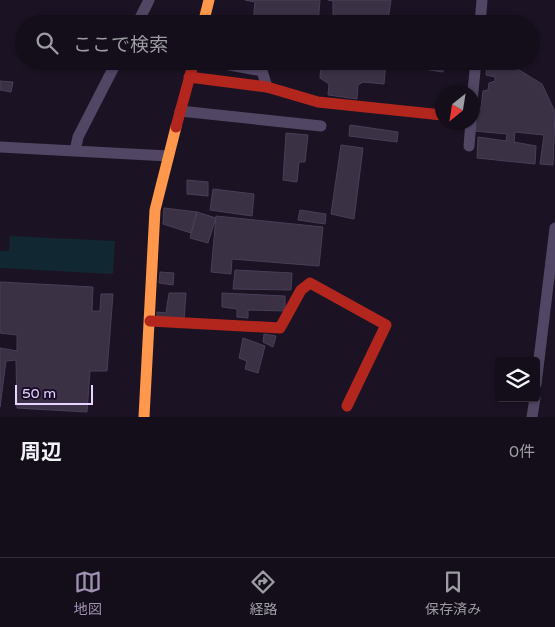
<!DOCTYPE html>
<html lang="ja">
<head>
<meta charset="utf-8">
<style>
  body { margin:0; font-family:"Varela Round","Noto Sans JP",sans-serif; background:#1d1723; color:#f1f3f6 }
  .controls { position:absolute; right:15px; bottom:15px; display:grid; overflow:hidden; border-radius:5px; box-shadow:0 1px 4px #0004 }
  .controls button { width:45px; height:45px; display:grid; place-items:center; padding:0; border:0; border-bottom:1px solid #332e39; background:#140e1a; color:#f1f3f6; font:25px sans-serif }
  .compass { position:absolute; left:435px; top:85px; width:45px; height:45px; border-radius:50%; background:#140e1a; box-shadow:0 1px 4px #0004; rotate:210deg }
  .scale { position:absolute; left:15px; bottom:12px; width:78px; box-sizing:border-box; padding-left:5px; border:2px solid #e7d5ff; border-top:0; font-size:14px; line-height:18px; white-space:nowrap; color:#e7d5ff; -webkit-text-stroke:4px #1a0d29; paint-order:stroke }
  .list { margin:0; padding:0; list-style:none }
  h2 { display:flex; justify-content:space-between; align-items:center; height:65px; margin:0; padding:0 20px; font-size:21px }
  h2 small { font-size:16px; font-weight:400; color:#9d9ca2 }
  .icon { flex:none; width:28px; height:28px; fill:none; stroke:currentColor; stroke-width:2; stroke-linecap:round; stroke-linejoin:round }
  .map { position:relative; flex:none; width:555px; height:417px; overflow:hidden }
  .search { position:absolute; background:#140e1a; box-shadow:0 1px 4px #0004; left:15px; right:15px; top:15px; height:55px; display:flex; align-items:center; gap:12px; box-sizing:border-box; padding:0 18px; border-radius:28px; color:#9d9ca2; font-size:19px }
  .sheet { height:140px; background:#140e1a }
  nav { display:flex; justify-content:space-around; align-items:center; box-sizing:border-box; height:70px; border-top:1px solid #332e39; background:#140e1a; font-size:14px; color:#9d9ca2 }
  nav a { display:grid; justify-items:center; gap:2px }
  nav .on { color:#a091b2 }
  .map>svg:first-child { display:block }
  .green { fill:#112732 }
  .building { fill:#3b3145; stroke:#4a3e58 }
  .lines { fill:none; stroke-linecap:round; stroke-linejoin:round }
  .street { stroke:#514764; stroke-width:11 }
  .slow { stroke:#ff974d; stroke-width:11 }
  .jam { stroke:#b3261e; stroke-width:11 }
</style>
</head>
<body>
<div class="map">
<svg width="555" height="417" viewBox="0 0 555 417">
  <rect width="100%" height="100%" fill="#1b1323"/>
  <path class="green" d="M10,236L115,241L113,274L0,268V251H9Z"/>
  <path class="building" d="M245,0H320L318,24H225L226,21L253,24L255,2Z
    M328,0H391L388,20L333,15V1Z
    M321,61H386L384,84L363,82L358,85L357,99L328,95L329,84L320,78Z
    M397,61H444L443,72L397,65Z
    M487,62L511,65L542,84L555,112L553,165L540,164L544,135L515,132L514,142L536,146L535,164L477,158L478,137L506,141L507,134L474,131L477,107L481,108L483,91L488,90L489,83L495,81V77L486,75Z
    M0,81L13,82L11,92L0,90Z
    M350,125L398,132L397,142L349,136Z
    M286,133L308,135L305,162H299L297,182L283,180Z
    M341,145L363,148L354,219L331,214Z
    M187,180L208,182V196L187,194Z
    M213,189L254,194L252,216L210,210Z
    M164,208L197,212L191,233L163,224Z
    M300,210L326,214L325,224L298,220Z
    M197,212L216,218L208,243L190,238Z
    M216,216L323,227L319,266L232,259L231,274L211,272Z
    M235,270L292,273L291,290L233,289Z
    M160,272L174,273L173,285L159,283Z
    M0,282L93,287L92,311H100L101,294H113L107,371H90L87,412L17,408L16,360L6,361L0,407V348L17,351V335L0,333Z
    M169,293H186L184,320L157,318V312L166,313Z
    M222,293L285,296V311L248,310V318L237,317V309L222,307Z
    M264,334L276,336L273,347L263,342Z
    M243,338L265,346L258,373L245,369L247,361L239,358Z"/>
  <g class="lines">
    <path class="street" d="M137,24L149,0
      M480,24L482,0
      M208,61L262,71L267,87
      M472,101L476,61
      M180,111L321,126
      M469,146L471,122
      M0,147L168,156
      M75,151L78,137L117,61
      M536,384L555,228
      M532,417L535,398"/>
    <path class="slow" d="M203,24L209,0
      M144,417L155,210L176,127"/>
    <path class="jam" d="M189,77L267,87L318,102L442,115
      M176,127L194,61
      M150,321L280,328L301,290L310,283L386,325L347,406"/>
  </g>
</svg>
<div class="controls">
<button><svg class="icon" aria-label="layers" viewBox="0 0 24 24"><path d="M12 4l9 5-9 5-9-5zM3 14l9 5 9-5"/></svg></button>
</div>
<svg class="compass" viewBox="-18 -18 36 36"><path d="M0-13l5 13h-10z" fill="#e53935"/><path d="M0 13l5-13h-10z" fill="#9d9ca2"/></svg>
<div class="scale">50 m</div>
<div class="search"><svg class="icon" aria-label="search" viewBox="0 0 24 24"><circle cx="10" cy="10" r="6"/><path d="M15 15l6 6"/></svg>ここで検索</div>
</div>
<section class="sheet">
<h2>周辺<small>0件</small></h2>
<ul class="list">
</ul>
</section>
<nav>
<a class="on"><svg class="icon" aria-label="map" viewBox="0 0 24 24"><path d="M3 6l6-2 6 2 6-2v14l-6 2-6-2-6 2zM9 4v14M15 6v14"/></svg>地図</a>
<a><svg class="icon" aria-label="directions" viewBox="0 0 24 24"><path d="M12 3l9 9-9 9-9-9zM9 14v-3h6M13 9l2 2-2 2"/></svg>経路</a>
<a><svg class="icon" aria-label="saved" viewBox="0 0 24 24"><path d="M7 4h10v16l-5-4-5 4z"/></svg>保存済み</a>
</nav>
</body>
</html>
